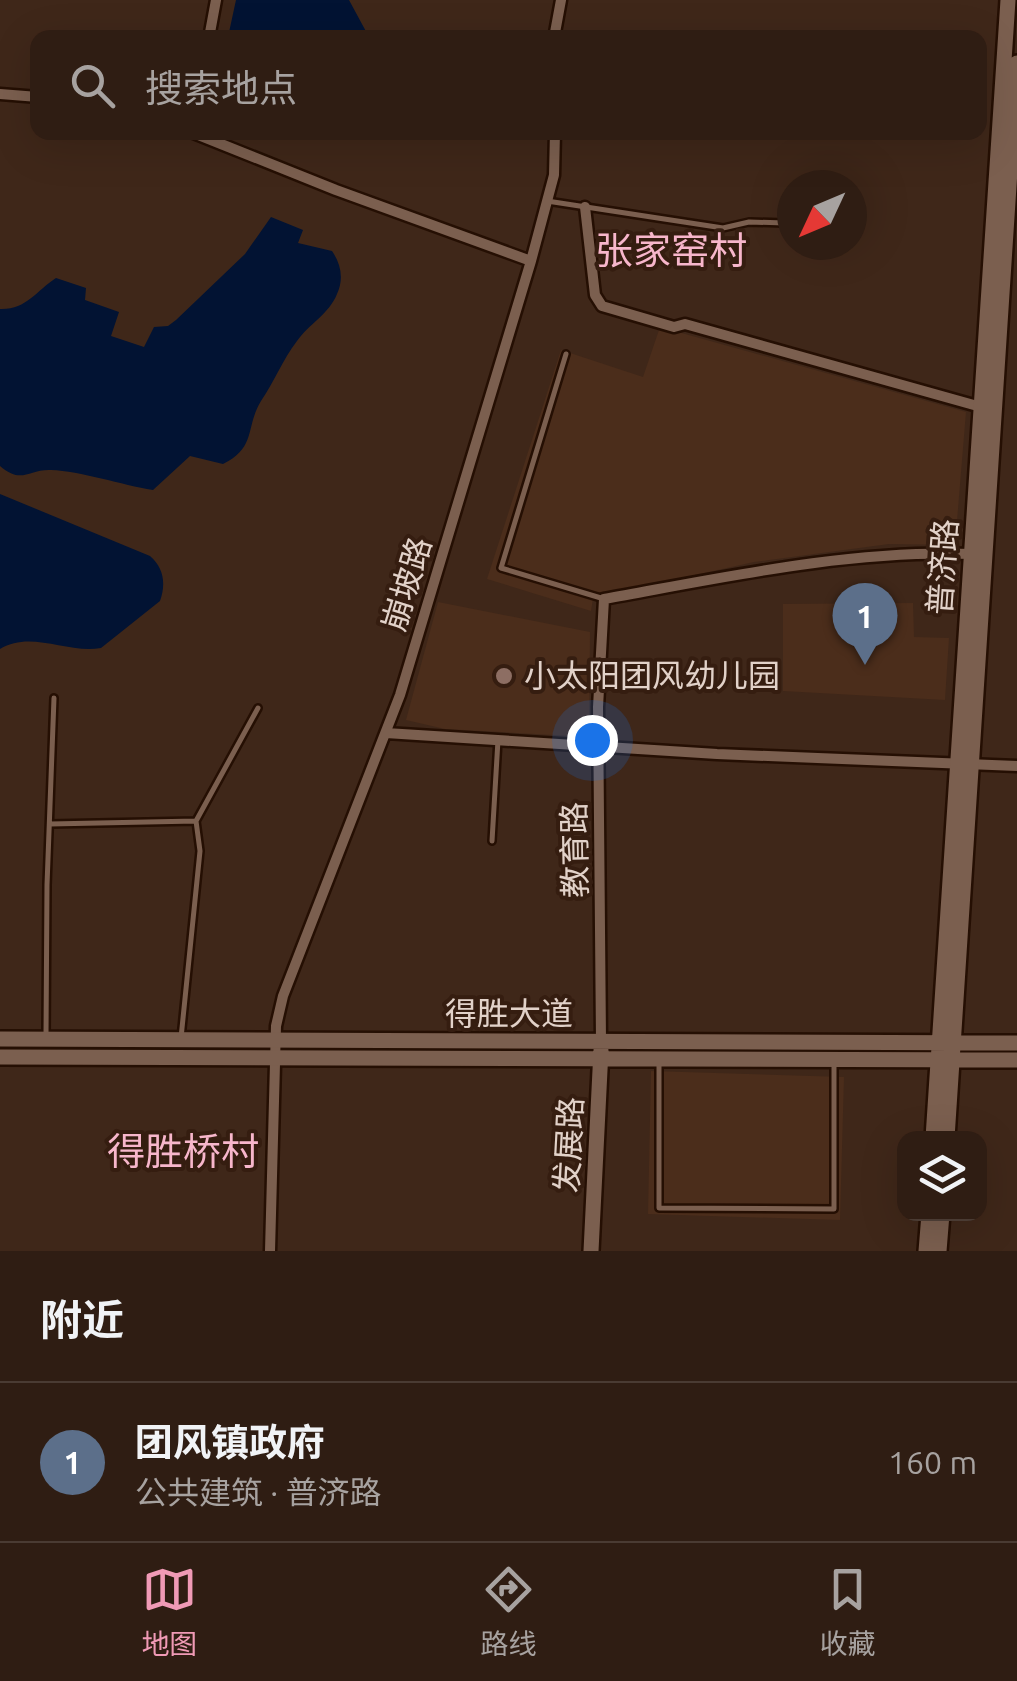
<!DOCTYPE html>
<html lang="zh">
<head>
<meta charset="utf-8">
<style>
  body { margin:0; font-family:Ubuntu,"Noto Sans SC",sans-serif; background:#3b2a21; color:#f1f3f6 }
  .controls { position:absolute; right:30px; bottom:30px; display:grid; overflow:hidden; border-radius:20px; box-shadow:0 10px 40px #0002 }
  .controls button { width:90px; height:90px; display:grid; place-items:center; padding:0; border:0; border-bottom:2px solid #4a3b33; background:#2f1d13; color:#f1f3f6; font:50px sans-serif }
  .compass { position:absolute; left:777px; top:170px; width:90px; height:90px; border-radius:50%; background:#2f1d13; box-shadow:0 10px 40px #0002; rotate:226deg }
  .you { position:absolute; left:592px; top:740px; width:35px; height:35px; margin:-25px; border:8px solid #fff; border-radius:50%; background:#1a73e8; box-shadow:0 0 0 15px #1a73e833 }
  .badge { display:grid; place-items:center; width:65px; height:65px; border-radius:50%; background:#f09ab6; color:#fff; font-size:32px; font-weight:700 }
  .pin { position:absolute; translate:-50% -82px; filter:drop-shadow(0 2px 5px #0008) }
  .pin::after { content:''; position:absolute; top:52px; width:35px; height:30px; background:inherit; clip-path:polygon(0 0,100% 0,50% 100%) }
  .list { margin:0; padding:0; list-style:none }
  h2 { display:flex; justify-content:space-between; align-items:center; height:130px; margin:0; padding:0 40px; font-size:42px }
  h2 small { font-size:32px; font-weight:400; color:#a7a2a0 }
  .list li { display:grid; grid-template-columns:65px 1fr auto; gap:30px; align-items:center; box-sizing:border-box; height:160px; padding:0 40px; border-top:2px solid #4a3b33 }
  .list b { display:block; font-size:38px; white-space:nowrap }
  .list p { margin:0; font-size:32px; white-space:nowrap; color:#a7a2a0 }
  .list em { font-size:32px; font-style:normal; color:#a7a2a0 }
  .icon { flex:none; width:55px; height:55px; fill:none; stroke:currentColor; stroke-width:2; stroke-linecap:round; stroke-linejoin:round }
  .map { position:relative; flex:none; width:1017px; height:1251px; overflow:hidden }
  .search { position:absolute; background:#2f1d13; box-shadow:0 10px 40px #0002; left:30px; right:30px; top:30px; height:110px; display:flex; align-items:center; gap:25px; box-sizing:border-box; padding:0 35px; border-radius:20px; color:#a7a2a0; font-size:38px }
  .sheet { height:290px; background:#2f1d13 }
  nav { display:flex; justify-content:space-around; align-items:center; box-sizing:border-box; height:140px; border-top:2px solid #4a3b33; background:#2f1d13; font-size:28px; color:#a7a2a0 }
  nav a { display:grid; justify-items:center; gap:5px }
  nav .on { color:#f09ab6 }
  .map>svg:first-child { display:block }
  .built { fill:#4b2d1b }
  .water { fill:#021333 }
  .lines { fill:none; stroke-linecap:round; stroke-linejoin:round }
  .lane-casing { stroke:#250f03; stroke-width:10 }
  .street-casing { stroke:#250f03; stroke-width:15 }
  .secondary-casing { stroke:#250f03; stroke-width:20 }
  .lane { stroke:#7b5f4f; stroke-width:5 }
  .street { stroke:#7b5f4f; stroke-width:10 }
  .secondary { stroke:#7b5f4f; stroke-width:15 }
  .education-dot { fill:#8d6e63; stroke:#351d10; stroke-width:4 }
  .labels { text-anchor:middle; stroke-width:8; stroke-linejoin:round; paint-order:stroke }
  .street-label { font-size:32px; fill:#e2d2c9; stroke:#351d10 }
  .poi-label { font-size:32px; fill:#e2d2c9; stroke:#351d10; text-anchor:start }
  .quarter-label { font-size:38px; fill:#f7b6cb; stroke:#351d10 }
</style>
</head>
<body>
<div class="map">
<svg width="1017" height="1251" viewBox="0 0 1017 1251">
  <rect width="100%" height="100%" fill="#3f2719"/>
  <path class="built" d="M660,327L966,412L955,545L889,544L754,562L609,594L594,592L591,611L487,579L561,350L643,377Z
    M438,602L590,632L589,737L445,729L406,720Z
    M913,603L914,637L949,638L945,700L783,691V604Z
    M651,1071L844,1077L840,1220L648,1214Z"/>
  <path class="water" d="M236,0H349L369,37H228Z
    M271,217L303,230L298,243L332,251C341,264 344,279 337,294C329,314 309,324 297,341C283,359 274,382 261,401C245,427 257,447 223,464L190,456L153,490C122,485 80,471 51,470C28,469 22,485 0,466V309C26,310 36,291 56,278L86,288L85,300L119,312L111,336L144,347L154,327L168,326L176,320L245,254Z
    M0,494L150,556C164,568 166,584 160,601L101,648C67,654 31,630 0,649Z"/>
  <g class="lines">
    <g class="lane-casing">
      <path id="lane" d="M547,201L723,228L749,222L785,223
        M566,354L501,568L601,598
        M50,824L196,821
        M492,841L498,740
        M46,1036L47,885L54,698
        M181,1038L200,851L196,821L258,708
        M659,1062V1208L834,1209V1062"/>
    </g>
    <g class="street-casing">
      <path id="street" d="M209,38L216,0
        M554,38L561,0
        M0,94L38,97
        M191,132L336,190L531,261
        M585,207L595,295L602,306L674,327L685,324L981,407
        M386,733L717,754L1017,766
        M601,1041L598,707L604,599C726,577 848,550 972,554
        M270,1251L276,1026L283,996L400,695L531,261L554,175L555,132"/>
    </g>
    <g class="secondary-casing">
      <path id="secondary" d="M0,1039L1017,1043
        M0,1057L1017,1060
        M933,1138L1008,0
        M947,1138L1017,63
        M591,1251L601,1050
        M926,1251L929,1214
        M939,1251L942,1214"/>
    </g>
    <use href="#lane" class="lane"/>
    <use href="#street" class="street"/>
    <use href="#secondary" class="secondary"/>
  </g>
  <circle class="education-dot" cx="504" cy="676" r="10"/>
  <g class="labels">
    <g class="street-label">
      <text transform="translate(943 567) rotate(-86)" y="11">普济路</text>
      <text transform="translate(407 584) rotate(-73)" y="11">崩坡路</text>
      <text transform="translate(575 850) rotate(-91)" y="11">教育路</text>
      <text x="509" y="1025">得胜大道</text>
      <text transform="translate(569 1145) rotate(-87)" y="11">发展路</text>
    </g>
    <g class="poi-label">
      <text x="524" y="687">小太阳团风幼儿园</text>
    </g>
    <g class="quarter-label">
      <text x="671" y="264">张家窑村</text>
      <text x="183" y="1165">得胜桥村</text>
    </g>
  </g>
</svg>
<div class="controls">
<button><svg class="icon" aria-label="layers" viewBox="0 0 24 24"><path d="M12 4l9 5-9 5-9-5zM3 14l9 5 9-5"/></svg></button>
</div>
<svg class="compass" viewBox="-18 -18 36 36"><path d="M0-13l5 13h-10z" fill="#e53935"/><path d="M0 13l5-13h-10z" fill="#a7a2a0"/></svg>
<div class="you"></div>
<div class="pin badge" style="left:865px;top:665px;background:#5c6f8a">1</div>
<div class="search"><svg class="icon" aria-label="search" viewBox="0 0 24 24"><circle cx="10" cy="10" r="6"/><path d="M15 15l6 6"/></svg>搜索地点</div>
</div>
<section class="sheet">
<h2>附近<small></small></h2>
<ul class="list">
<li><span class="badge" style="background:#5c6f8a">1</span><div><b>团风镇政府</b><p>公共建筑 · 普济路</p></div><em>160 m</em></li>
</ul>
</section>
<nav>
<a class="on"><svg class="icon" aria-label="map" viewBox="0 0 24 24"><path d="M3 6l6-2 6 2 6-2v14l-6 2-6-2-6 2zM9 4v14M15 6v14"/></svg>地图</a>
<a><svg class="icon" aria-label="directions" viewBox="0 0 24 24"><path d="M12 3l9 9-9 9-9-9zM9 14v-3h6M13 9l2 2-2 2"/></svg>路线</a>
<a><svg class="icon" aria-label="saved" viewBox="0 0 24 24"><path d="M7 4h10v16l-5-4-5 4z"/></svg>收藏</a>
</nav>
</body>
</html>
